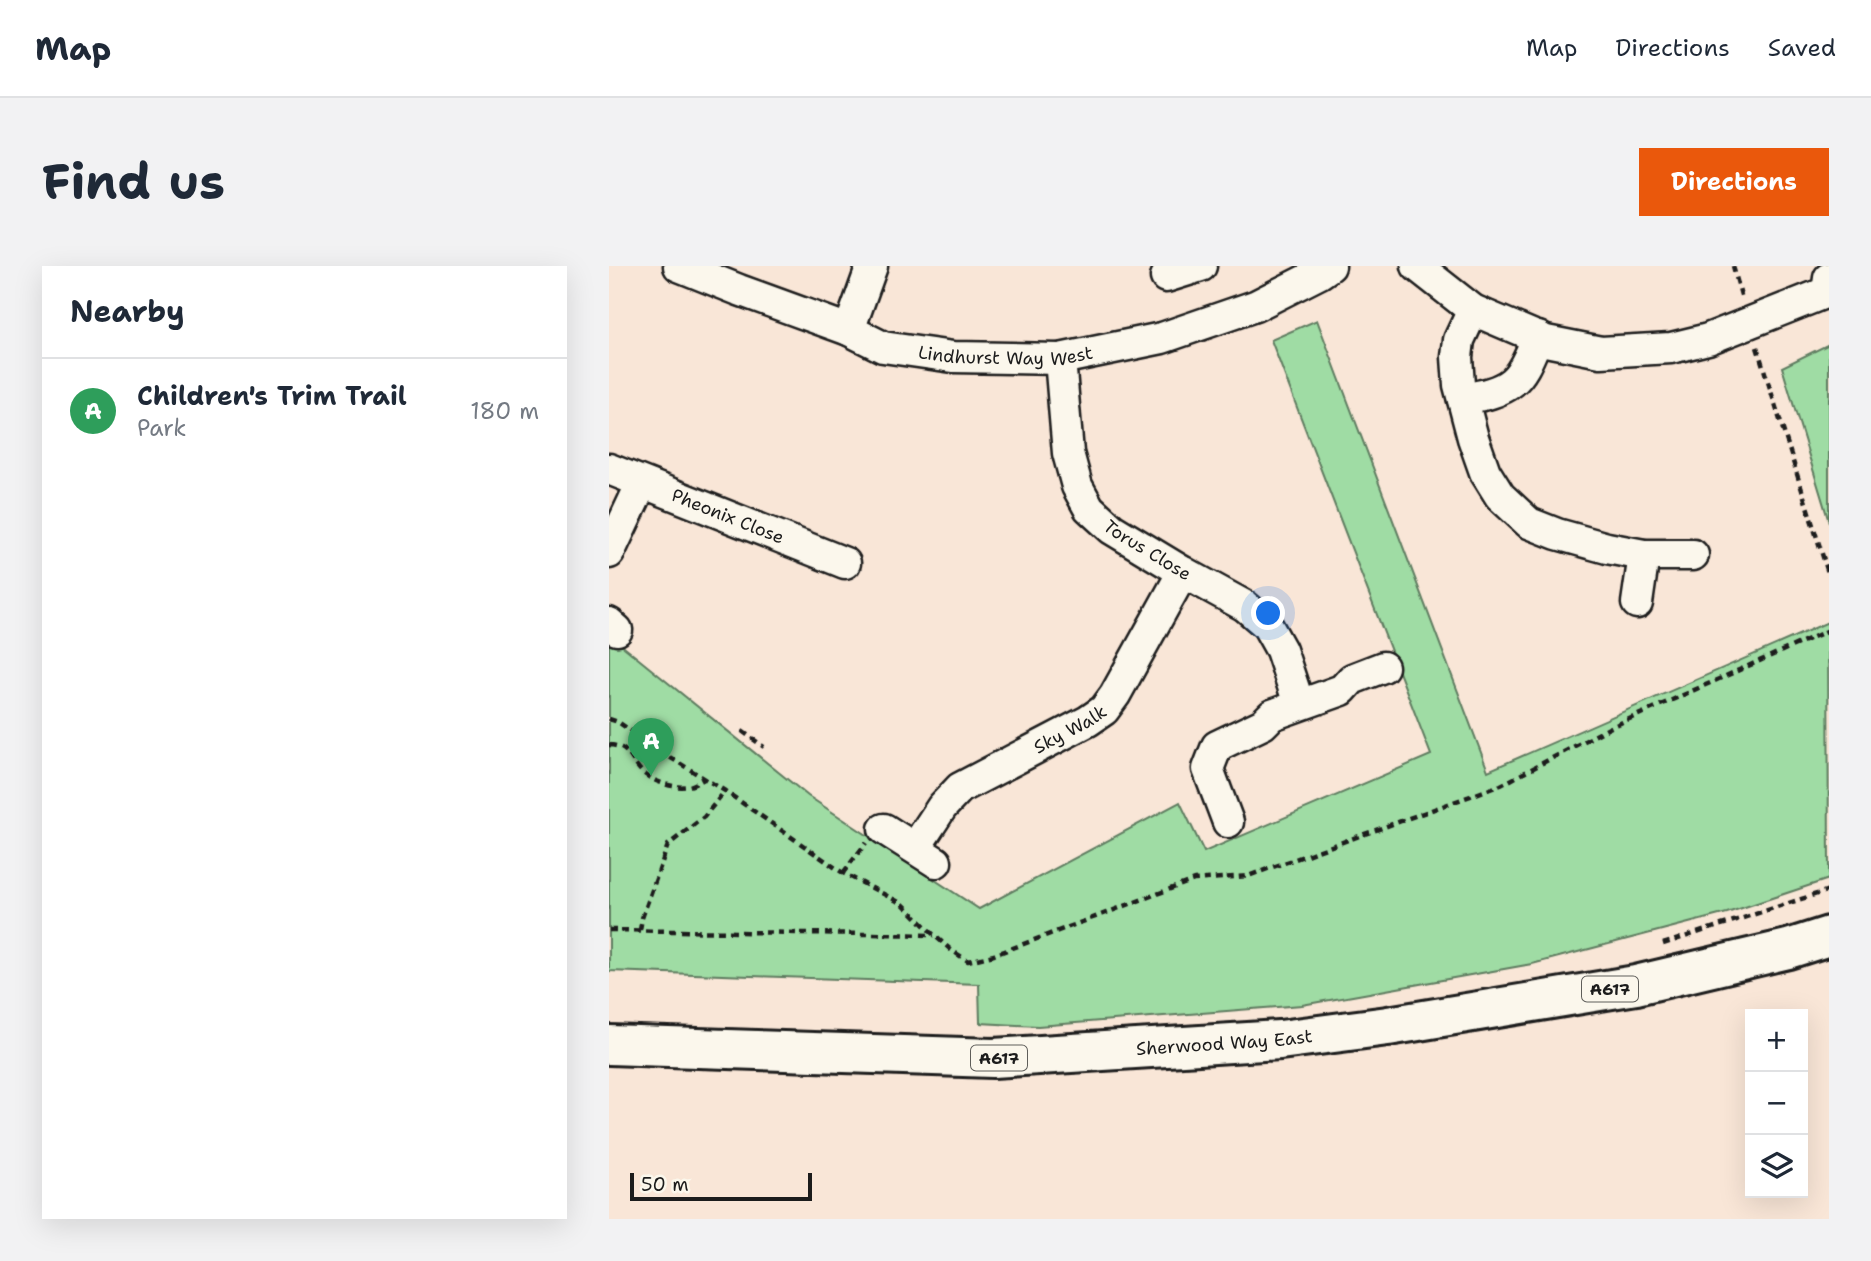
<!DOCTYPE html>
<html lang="en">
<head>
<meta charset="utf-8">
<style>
  body { margin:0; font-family:"Shantell Sans",sans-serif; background:#f2f2f3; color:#1f2937 }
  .controls { position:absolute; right:21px; bottom:21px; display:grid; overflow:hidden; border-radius:0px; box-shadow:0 7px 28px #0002 }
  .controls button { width:63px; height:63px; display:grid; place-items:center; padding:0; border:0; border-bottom:2px solid #e0e1e3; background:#fff; color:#1f2937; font:35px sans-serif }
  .scale { position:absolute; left:21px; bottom:18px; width:182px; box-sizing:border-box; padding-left:7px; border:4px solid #1c1c1c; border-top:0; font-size:19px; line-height:24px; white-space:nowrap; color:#1c1c1c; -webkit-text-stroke:5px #fbf7ec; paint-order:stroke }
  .you { position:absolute; left:660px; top:348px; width:24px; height:24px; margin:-18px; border:5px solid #fff; border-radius:50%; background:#1a73e8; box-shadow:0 0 0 10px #1a73e833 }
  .badge { display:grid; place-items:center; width:46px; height:46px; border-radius:50%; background:#ea580c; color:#fff; font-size:23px; font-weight:700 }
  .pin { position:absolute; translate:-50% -58px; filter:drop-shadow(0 2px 4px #0008) }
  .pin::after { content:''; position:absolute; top:37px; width:24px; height:21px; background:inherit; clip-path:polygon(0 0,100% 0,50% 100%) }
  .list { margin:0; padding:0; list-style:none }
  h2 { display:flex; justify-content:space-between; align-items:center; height:91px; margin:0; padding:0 28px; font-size:30px }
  h2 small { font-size:23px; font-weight:400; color:#747a83 }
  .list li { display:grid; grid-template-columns:46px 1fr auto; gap:21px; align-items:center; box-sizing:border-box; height:105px; padding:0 28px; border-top:2px solid #e0e1e3 }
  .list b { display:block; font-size:26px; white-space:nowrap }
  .list p { margin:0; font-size:23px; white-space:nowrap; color:#747a83 }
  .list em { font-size:23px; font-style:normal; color:#747a83 }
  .icon { flex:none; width:38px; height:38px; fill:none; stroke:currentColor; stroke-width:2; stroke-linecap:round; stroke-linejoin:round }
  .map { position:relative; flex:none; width:1220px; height:953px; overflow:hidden; border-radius:0px }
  header { display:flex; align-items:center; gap:42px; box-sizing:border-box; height:98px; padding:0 35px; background:#fff; border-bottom:2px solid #e0e1e3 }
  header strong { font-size:33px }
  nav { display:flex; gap:38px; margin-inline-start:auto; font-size:24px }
  .intro { display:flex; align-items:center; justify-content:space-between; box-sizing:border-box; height:168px; padding:0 42px }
  h1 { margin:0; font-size:49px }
  .button { padding:18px 32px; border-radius:0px; background:#ea580c; color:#fff; font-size:24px; font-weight:700 }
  main { display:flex; gap:42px; padding:0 42px }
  aside { flex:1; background:#fff; border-radius:0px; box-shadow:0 7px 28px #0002 }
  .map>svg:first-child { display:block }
  .green { fill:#9fdca4; stroke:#5e7c60; stroke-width:2 }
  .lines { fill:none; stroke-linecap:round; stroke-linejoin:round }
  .minor-casing { stroke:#1c1c1c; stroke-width:35 }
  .highway-casing { stroke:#1c1c1c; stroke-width:44 }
  .path { stroke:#1c1c1c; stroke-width:4.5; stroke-dasharray:7 5; stroke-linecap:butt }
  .minor { stroke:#fbf7ec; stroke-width:30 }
  .highway { stroke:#fbf7ec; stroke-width:38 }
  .labels { text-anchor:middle; stroke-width:7; stroke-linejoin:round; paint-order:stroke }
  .shield { fill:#fbf7ec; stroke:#5f5e5a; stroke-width:2 }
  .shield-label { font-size:16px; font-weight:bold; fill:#1c1c1c }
  .street-label { font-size:18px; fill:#1c1c1c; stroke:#fbf7ec }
</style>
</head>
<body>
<header>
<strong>Map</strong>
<nav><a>Map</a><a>Directions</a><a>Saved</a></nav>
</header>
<div class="intro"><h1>Find us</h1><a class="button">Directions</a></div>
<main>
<aside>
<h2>Nearby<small></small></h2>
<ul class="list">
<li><span class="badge" style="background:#2e9e5b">A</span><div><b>Children's Trim Trail</b><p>Park</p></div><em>180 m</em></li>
</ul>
</aside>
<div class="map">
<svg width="1220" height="953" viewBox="0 0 1220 953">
  <rect width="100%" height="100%" fill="#f9e6d7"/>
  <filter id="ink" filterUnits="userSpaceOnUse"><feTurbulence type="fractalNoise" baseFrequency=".0143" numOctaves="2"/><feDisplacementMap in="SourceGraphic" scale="14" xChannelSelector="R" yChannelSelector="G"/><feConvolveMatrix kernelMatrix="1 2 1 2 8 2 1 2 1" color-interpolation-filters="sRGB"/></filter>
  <g filter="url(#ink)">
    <path class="green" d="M708,54L879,505L1219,356L1220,613L1118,647L923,698L693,739L429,760L371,757L370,718L0,705V369L199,530L370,643L571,536L595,586L822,489L662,74Z
      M1220,78V256L1173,101Z"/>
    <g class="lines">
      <g class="minor-casing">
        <g id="minor">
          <path id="s1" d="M70,0L130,24L240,64L274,81L344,91L451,93L553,72L646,40L711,7L721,0"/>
          <path d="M808,0L864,44L937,75L992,86L1062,82L1099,73L1218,26L1220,12"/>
          <path d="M557,11L592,0"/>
          <path d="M864,44L850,74L848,91L850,119L864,172L876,206L891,230L920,257L948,268L998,282L1035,289H1084"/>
          <path d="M240,64L263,0"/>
          <path id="s2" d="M451,93L459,187L468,220L480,242L503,263L574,306L636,340L658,359L672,384L690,438"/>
          <path d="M854,133C870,130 890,127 903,116C916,106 922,85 929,71"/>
          <path id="s3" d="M0,203L236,297"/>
          <path d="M0,287L33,217"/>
          <path d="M1028,337L1035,289"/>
          <path d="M0,357L8,364"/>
          <path d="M619,556L599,503L608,480L654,458L663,449L733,424L743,413L774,401"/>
          <path d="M275,563L327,596"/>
          <path id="s4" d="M306,582L333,541L351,522L479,455L495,444L506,429L574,306"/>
        </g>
      </g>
      <g class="highway-casing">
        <g id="highway">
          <path id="s5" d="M0,779L384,792L671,774L779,760L1027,719L1179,683L1220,670"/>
        </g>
      </g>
      <path class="path" d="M1124,0L1133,33
        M1148,81L1220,310
        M0,453L9,456L62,492L116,525L234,607L294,638L325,669L342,684L359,695L385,689L585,614L639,610L892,519L1000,462L1220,364
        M133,465L155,481
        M0,479C21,480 21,494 33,506C44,516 65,523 80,520C85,519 91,515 95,513
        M234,607L257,577
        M0,664L325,669
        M31,664L33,652L59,579L95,551L116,525
        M1054,678L1220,624"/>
      <use href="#minor" class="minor"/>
      <use href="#highway" class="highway"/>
    </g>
  </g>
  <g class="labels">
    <g class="shield">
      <rect x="973" y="710.5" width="56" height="25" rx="5"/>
      <rect x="362" y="779.5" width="56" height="25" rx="5"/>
    </g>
    <g class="shield-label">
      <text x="1001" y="729">A617</text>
      <text x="390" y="798">A617</text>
    </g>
    <g class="street-label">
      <text dy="6" stroke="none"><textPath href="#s1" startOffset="343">Lindhurst Way West</textPath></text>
      <text dy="6" stroke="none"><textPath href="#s3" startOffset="128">Pheonix Close</textPath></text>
      <text dy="6" stroke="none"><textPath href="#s2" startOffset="226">Torus Close</textPath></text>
      <text dy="6" stroke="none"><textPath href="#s4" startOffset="200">Sky Walk</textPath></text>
      <text dy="6" stroke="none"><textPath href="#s5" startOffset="616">Sherwood Way East</textPath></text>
    </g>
  </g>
</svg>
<div class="controls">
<button>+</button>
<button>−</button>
<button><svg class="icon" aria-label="layers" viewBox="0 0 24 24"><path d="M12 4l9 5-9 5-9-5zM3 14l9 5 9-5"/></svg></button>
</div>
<div class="scale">50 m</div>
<div class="you"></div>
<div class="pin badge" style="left:42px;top:510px;background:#2e9e5b">A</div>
</div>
</main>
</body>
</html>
